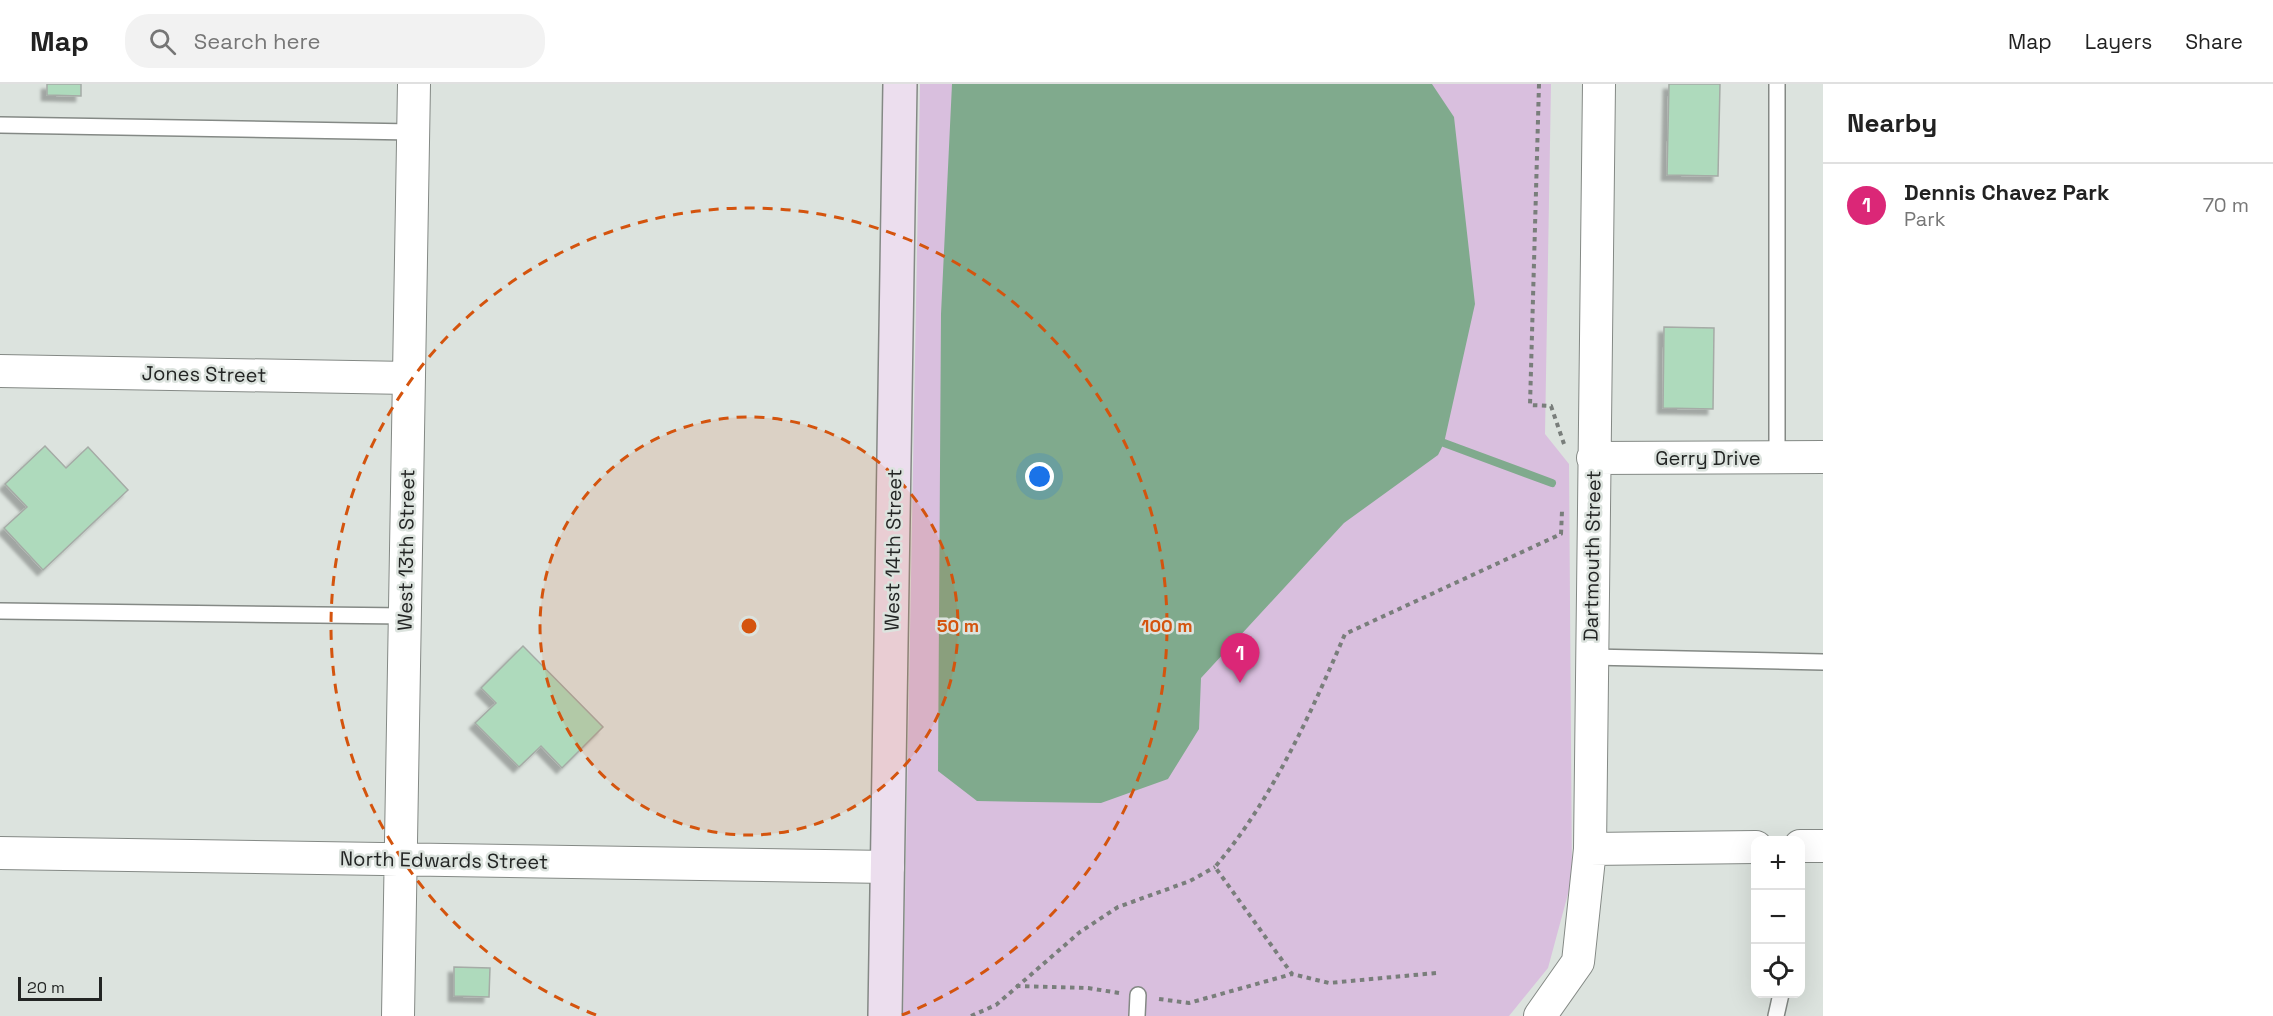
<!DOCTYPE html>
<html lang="en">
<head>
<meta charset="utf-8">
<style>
  body { margin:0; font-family:"Space Grotesk",sans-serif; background:#f2f2f2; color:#222 }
  .controls { position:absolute; right:18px; bottom:18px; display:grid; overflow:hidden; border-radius:12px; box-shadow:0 6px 24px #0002 }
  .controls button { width:54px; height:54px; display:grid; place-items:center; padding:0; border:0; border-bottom:2px solid #e0e0e0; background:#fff; color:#222; font:30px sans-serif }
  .scale { position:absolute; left:18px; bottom:15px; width:84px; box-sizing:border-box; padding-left:6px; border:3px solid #232524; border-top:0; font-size:16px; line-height:21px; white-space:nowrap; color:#232524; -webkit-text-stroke:4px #dce3de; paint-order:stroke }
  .you { position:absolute; left:1040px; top:393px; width:21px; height:21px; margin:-15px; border:4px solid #fff; border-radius:50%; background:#1a73e8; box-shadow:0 0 0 9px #1a73e833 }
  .badge { display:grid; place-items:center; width:39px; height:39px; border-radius:50%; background:#db2777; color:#fff; font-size:20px; font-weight:700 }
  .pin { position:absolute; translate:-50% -50px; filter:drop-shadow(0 2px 3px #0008) }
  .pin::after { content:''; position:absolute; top:32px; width:21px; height:18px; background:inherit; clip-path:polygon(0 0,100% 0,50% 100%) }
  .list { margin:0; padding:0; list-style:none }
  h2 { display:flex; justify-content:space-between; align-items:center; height:78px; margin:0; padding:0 24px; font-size:26px }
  h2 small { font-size:20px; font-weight:400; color:#767676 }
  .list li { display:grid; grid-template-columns:39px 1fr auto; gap:18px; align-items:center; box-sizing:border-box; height:84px; padding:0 24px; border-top:2px solid #e0e0e0 }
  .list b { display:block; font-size:22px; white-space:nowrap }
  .list p { margin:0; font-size:20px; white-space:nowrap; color:#767676 }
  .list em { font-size:20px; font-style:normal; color:#767676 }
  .icon { flex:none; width:33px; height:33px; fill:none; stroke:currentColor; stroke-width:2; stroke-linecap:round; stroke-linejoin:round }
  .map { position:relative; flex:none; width:1823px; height:932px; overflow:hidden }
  header { display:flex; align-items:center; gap:36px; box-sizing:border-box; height:84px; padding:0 30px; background:#fff; border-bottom:2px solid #e0e0e0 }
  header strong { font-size:28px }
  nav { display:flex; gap:33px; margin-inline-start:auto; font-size:21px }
  .search { width:420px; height:54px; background:#f2f2f2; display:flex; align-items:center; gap:15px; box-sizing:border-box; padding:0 21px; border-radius:24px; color:#767676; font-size:22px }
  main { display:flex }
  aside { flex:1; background:#fff }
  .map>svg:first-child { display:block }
  .green { fill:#d9bfde }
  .water { fill:#80aa8d }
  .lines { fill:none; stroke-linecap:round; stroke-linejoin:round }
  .stream { stroke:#80aa8d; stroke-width:8 }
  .building { fill:#aedabc; stroke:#a5aba6; stroke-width:1.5; filter:url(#shadow) }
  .lane-casing { stroke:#848985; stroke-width:18 }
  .street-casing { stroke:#848985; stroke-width:34 }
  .secondary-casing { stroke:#848985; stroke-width:36 }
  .path { stroke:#797e7b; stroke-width:4; stroke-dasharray:4.5 4.5; stroke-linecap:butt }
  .lane { stroke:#fff; stroke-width:15 }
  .street { stroke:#fff; stroke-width:32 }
  .secondary { stroke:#ecdeee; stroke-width:33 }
  .ring { fill:none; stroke:#d4540e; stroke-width:3; stroke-dasharray:10 8 }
  .labels { text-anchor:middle; stroke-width:5; stroke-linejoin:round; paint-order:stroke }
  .street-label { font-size:20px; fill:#232524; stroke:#dce3de }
  .centre { fill:#d4540e; stroke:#dce3de; stroke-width:3 }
  .ring-label { font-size:18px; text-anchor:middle; font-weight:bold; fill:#d4540e; stroke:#dce3de; stroke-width:5; stroke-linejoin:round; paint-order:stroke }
</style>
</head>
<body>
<header>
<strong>Map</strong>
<div class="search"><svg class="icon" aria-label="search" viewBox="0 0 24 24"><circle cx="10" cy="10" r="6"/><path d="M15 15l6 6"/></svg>Search here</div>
<nav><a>Map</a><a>Layers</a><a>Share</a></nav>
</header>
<main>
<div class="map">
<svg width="1823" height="932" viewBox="0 0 1823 932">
  <defs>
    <filter id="shadow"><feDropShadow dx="-5.5" dy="5.5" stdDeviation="1.5" flood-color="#0004"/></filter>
  </defs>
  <rect width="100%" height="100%" fill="#dce3de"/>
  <path class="green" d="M920,0H1551L1545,350L1569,380L1572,795L1548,884L1509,932H903Z"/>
  <path class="water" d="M952,0H1432L1454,33L1475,220L1444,359L1438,371L1344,439L1201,594L1199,645L1168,695L1101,719L977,717L938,687L941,230Z"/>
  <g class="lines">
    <path class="stream" d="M1444,359L1552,399"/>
  </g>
  <path class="building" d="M47,0H81V12L47,11Z
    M1669,0H1720L1718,92L1667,91Z
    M1664,243L1714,244L1713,325L1663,324Z
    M45,362L66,384L88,363L128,406L43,486L4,444L27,423L5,400Z
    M523,562L603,643L562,684L541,662L519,683L475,639L496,619L481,604Z
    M454,883L490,884L489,913L454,912Z"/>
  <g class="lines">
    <g class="lane-casing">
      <path id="lane" d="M0,41L413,48
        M1777,373V0
        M0,527L405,532
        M1591,573L1823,578
        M1137,932L1138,911
        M1776,932L1781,910"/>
    </g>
    <g class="street-casing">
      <path id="street" d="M0,287L409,294
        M1593,374L1823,373
        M1800,762H1823
        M1590,765L1756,763
        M0,769L888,783
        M398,932L414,0
        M1540,932L1578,878L1590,765L1599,0"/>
    </g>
    <g class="secondary-casing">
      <path id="secondary" d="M885,932L900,0"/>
    </g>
    <path class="path" d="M1539,0L1530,321L1551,322L1564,360
      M1436,889L1329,899L1292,890L1215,783C1272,716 1310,631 1345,550L1561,450L1562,427
      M1016,902L1088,904L1119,909
      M1159,915L1189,919L1292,890
      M971,932L996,921L1080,848L1118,823L1190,797L1215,783"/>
    <use href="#lane" class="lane"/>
    <use href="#street" class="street"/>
    <use href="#secondary" class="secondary"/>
  </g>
  <circle cx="749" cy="542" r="209" fill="#d4540e" fill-opacity=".12"/>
  <g class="ring">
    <circle cx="749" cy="542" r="209"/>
    <path d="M596 931A418 418 0 1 1 902 931"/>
  </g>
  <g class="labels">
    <g class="street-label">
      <text transform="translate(204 290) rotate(1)" y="7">Jones Street</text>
      <text x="1708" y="381">Gerry Drive</text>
      <text transform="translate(406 466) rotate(-89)" y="7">West 13th Street</text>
      <text transform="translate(893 466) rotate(-89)" y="7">West 14th Street</text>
      <text transform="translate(1592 472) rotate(-89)" y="7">Dartmouth Street</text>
      <text transform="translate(444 776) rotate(1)" y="7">North Edwards Street</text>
    </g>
  </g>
  <circle cx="749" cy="542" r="9" class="centre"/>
  <g class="ring-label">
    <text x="958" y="548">50 m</text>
    <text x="1167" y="548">100 m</text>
  </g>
</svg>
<div class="controls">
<button>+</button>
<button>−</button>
<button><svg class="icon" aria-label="locate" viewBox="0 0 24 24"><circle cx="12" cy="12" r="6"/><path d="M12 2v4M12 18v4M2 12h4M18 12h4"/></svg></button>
</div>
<div class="scale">20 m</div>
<div class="you"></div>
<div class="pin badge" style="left:1240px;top:599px">1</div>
</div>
<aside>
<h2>Nearby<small></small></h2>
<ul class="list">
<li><span class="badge">1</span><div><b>Dennis Chavez Park</b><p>Park</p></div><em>70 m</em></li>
</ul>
</aside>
</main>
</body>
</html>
